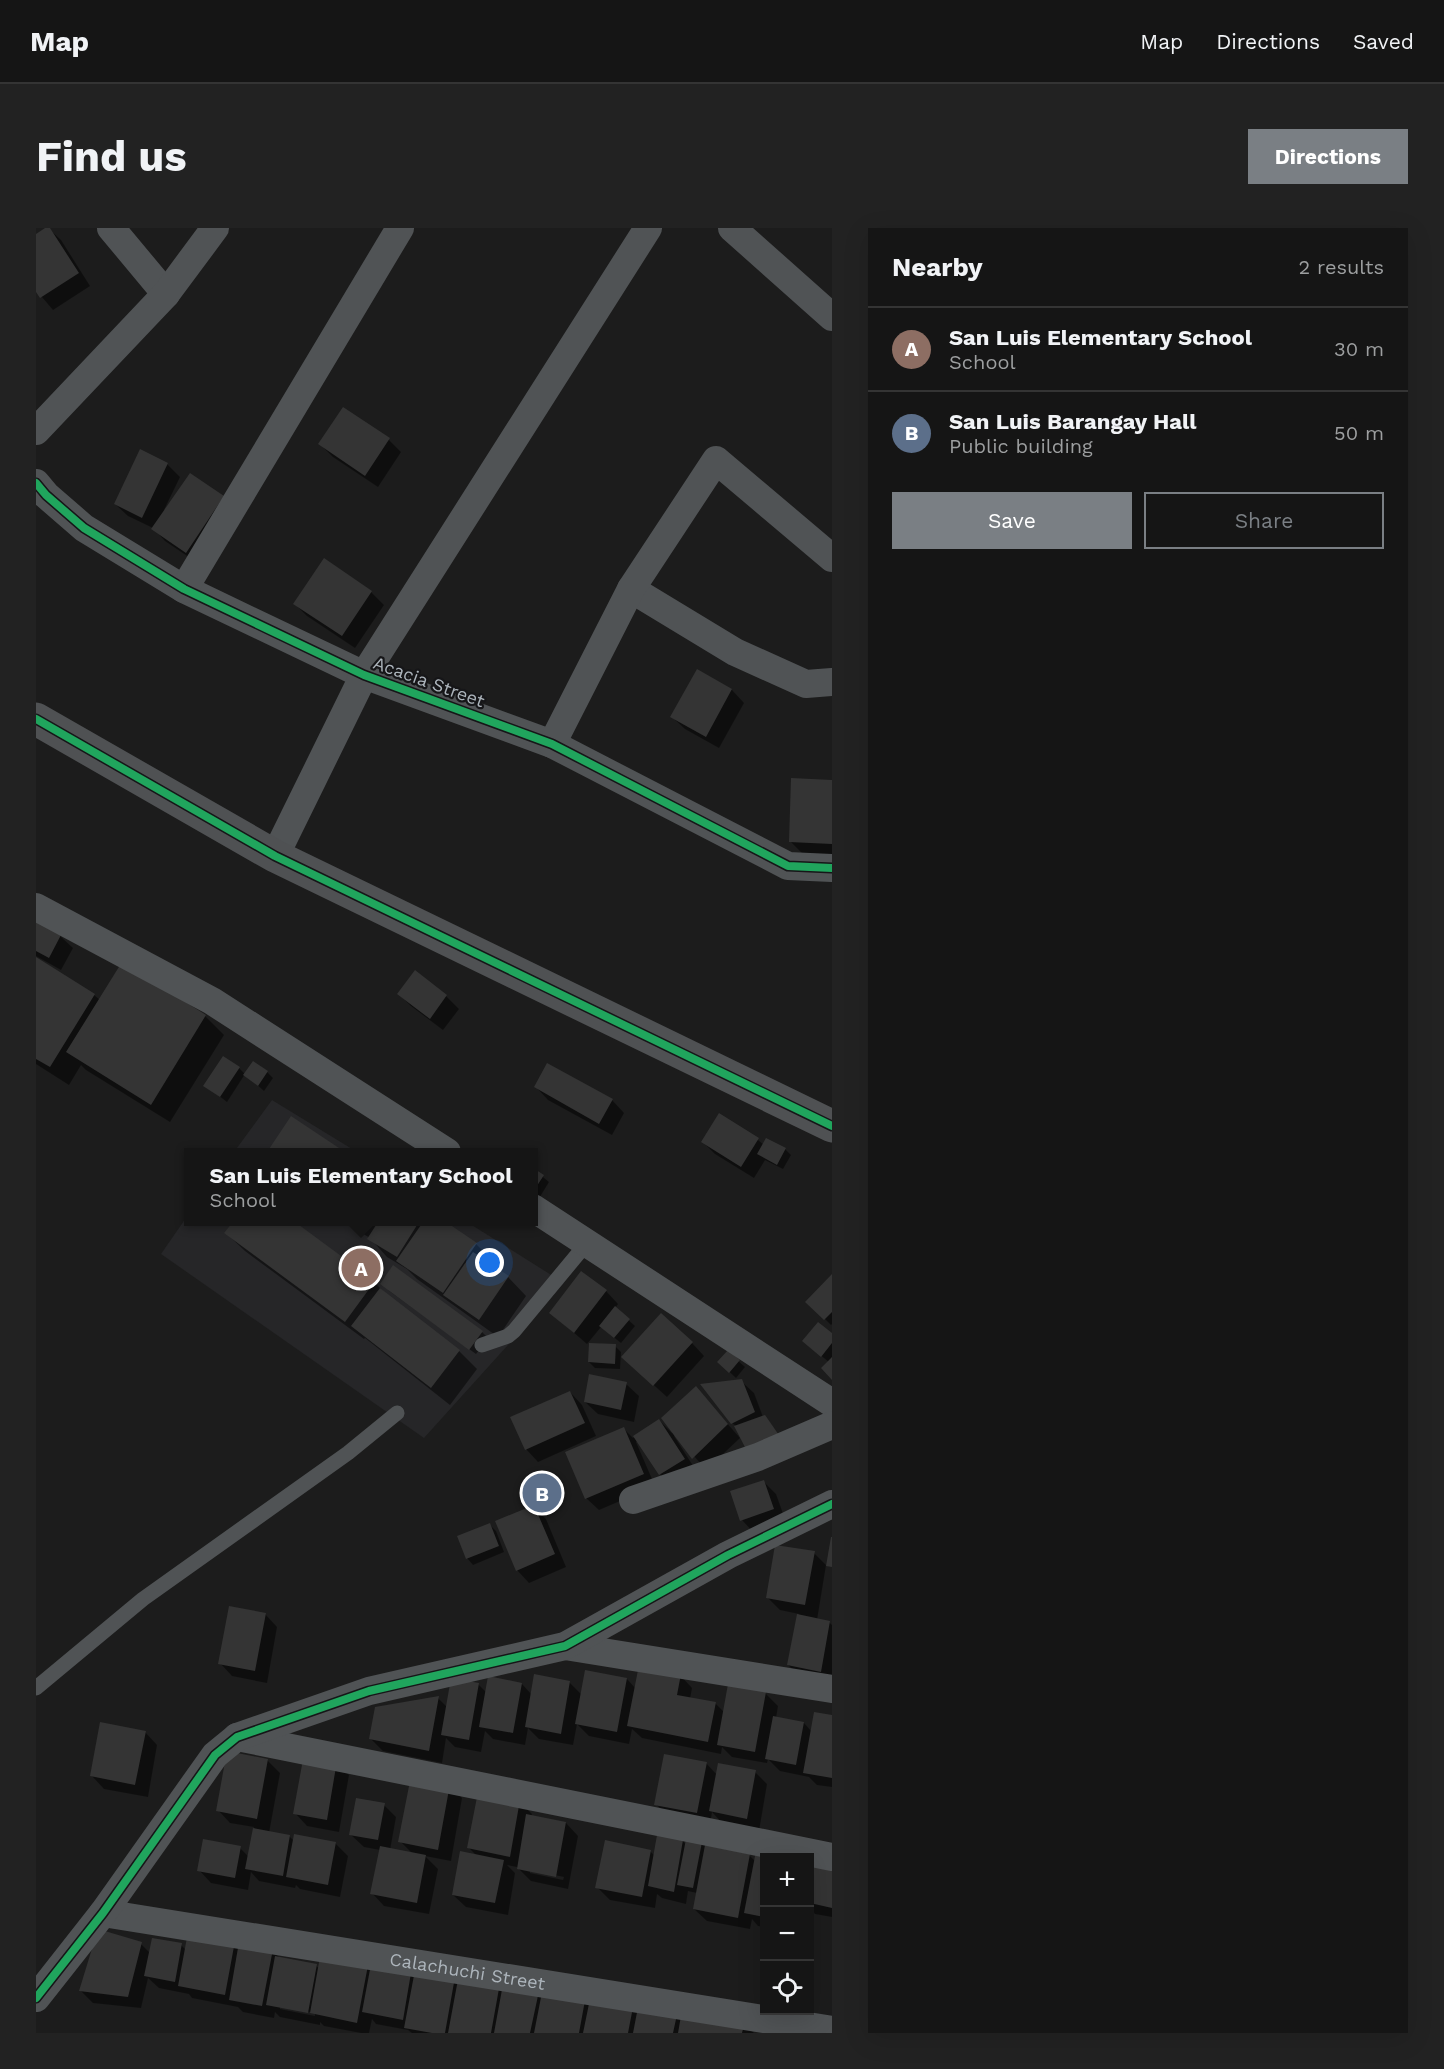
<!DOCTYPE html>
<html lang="en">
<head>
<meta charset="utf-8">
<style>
  body { margin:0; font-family:"Work Sans",sans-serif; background:#222; color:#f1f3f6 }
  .controls { position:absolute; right:18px; bottom:18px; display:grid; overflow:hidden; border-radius:0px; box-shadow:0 6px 24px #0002 }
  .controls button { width:54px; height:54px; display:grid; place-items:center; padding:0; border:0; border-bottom:2px solid #343434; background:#151515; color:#f1f3f6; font:30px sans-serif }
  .you { position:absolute; left:454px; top:1035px; width:21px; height:21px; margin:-15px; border:4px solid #fff; border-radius:50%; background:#1a73e8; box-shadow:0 0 0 9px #1a73e833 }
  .badge { display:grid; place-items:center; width:39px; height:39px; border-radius:50%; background:#7a7f84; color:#fff; font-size:20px; font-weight:700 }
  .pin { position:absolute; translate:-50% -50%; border:3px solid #fff; box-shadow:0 2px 6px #0006 }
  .popup { position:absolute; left:148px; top:920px; width:354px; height:78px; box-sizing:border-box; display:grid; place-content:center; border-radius:0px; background:#151515; filter:drop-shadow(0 2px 4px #0005); font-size:20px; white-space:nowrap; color:#9d9fa0 }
  .popup b { font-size:22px; color:#f1f3f6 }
  .popup::after { content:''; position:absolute; left:50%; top:100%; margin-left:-12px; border:12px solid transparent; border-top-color:#151515 }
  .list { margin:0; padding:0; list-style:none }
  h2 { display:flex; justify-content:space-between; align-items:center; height:78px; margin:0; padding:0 24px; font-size:26px }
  h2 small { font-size:20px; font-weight:400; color:#9d9fa0 }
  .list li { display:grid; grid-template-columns:39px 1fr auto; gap:18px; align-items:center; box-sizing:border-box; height:84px; padding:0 24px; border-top:2px solid #343434 }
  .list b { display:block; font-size:22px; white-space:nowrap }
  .list p { margin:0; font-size:20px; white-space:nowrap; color:#9d9fa0 }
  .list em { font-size:20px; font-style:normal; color:#9d9fa0 }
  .actions { display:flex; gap:12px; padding:18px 24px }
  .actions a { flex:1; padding:14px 0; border:2px solid #7a7f84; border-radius:0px; text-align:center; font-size:21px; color:#7a7f84 }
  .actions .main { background:#7a7f84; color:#fff }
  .icon { flex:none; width:33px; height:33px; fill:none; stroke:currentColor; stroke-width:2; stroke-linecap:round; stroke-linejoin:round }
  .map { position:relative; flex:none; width:796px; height:1805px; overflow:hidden; border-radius:0px }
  header { display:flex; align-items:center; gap:36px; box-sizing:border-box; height:84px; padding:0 30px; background:#151515; border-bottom:2px solid #343434 }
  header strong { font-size:28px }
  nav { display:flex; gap:33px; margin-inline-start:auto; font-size:21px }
  .intro { display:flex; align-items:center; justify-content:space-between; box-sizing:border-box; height:144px; padding:0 36px }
  h1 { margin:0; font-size:42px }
  .button { padding:15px 27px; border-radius:0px; background:#7a7f84; color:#fff; font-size:21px; font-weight:700 }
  main { display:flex; gap:36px; padding:0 36px }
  aside { flex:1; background:#151515; border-radius:0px; box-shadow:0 6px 24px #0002 }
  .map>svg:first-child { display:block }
  .built { fill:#262628 }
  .shadow { fill:#0007; fill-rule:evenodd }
  .building { fill:#343434 }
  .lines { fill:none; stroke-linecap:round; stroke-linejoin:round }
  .lane { stroke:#505355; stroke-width:15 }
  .street { stroke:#505355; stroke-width:28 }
  .secondary { stroke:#4f5153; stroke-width:33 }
  .cycleway-casing { stroke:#161618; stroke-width:11 }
  .cycleway { stroke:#20a55d; stroke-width:8 }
  .labels { text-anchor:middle; stroke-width:4.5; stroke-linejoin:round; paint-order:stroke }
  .street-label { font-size:18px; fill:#adb5bc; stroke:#161618 }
</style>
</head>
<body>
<header>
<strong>Map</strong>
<nav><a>Map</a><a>Directions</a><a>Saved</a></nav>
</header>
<div class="intro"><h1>Find us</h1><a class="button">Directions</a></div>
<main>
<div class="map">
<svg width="796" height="1805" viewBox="0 0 796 1805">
  <rect width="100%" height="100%" fill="#1c1c1c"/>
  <path class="built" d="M236,872L321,924H198Z
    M152,987V994H431L528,1055L388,1210L125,1026Z"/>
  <path class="shadow" d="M12,0L25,12L54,58L17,82L0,62V8Z
    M353,212L365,224L342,259L297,229L284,216Z
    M131,236L144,249L128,282L187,269L163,336L129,313L117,300L92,288L79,276Z
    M288,333L335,364L348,377L319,420L271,388L259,376Z
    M662,443L696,462L708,475L683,520L649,501L636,489Z
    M796,553V628L767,626L755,614Z
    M0,694L24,708L37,720L25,742L0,728Z
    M0,731L58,767L64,772L86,736L169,788L188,807L134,894L50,842L45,837L33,857L0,836Z
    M379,744L410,768L423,781L407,802L375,778L363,766Z
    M203,840L209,846L231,844L237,850L228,863L209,846L191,874L169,857Z
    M500,859L576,872L588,885L576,907L512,872Z
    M255,890L306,924H233Z
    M722,912L728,917L749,921L755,927L747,941L729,932L718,950L679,926L667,914Z
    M497,941L513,954L502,972L497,969Z
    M199,994H256L338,1054L352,1068L423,1123L441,1141L414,1177L329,1110L328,1111L209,1023L190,1005Z
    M308,994H408L440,1016L458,1034L456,1038L472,1049L490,1068L462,1109L381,1051L371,1041L351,1029L334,1010Z
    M796,1048V1096L795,1097L772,1074Z
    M352,1062L446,1104L452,1110L440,1126Z
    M570,1063L582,1076L579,1080L599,1098L585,1115L565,1099L551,1116L515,1085Z
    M796,1107V1150L793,1134L774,1119Z
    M656,1115L668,1128L631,1169L600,1141Z
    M579,1118L585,1124L584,1141L559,1140L553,1134Z
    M692,1124L709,1139L700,1150L683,1134Z
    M705,1153L718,1165L727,1189L734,1195L748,1213L700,1198L696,1195Z
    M590,1156L603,1168L598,1194L562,1186L549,1174Z
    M660,1160L704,1210L670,1242L640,1207L638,1208L661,1244L637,1259L624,1246L602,1213L600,1214L619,1258L563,1282L550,1270L588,1201L597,1210L623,1192L636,1205Z
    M534,1164L546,1177L560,1208L502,1234L490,1221Z
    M728,1254L740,1266L750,1294L718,1305L706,1292Z
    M497,1278L510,1291L530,1339L493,1355L481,1342Z
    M454,1297L460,1303L468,1324L437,1337L431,1330L423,1309Z
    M778,1325L790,1337L781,1392L793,1394L796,1397V1455L765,1449L752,1437L763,1386L744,1382L732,1370Z
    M229,1386L241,1399L231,1455L196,1448L184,1435Z
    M644,1447L656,1460L654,1471L679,1475L689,1485L729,1465L742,1478L740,1490L768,1495L776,1504L796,1489V1559L781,1557L773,1549L744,1543L732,1531L731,1535L696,1529L686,1519L685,1526L606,1510L596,1501L593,1516L553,1508L541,1496L537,1517L503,1511L492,1500L489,1517L457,1511L449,1503L445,1524L419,1519L410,1510L406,1535L347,1523L335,1511L402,1470L411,1479L442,1456L451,1465L486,1456L496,1467L533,1454L546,1467L591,1451L600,1461Z
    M109,1504L121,1517L112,1569L68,1561L56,1548Z
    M231,1532L244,1545L233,1605L254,1609L258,1613L299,1615L312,1628L304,1669L264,1661L260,1657L259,1660L223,1653L215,1644L212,1662L175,1655L163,1642L204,1620L213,1629L218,1599L194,1595L182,1582Z
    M301,1534L313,1547L303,1604L271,1598L259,1585Z
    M670,1535L681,1547L719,1544L731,1556L723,1603L687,1596L676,1584L674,1597L632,1589L620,1576Z
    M414,1557L426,1570L415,1633L389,1628L402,1641L393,1686L348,1678L336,1665L344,1622L328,1619L315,1607L348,1577L360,1589L354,1622L377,1626L364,1613Z
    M483,1573L496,1586L495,1589L530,1595L542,1608L532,1661L495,1653L481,1639L471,1637L479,1645L472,1687L430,1679L417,1667L441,1628L433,1620ZM494,1642L528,1649L527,1652L494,1645Z
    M652,1608L713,1627L719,1633L721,1625L728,1630V1699L722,1698L716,1691L714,1701L671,1693L658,1681L661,1665L652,1663L650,1676L626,1670L621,1666L619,1680L574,1672L561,1659L614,1623L619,1628L647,1613L650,1617Z
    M774,1634L796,1639V1689L779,1686L774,1680Z
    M153,1706L236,1722L245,1731L280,1738L284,1741L287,1725L708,1795L718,1805H376L372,1802L340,1796L336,1791L333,1805H325L288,1798L284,1794V1797L244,1789L239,1784L238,1790L207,1784L202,1779L156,1770L153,1766L123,1760L112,1750L105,1780L57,1775L45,1763L105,1716L114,1725L145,1717L150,1722ZM244,1778L279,1785V1788L244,1781Z"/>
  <path class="building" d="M9,0H14L43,45L4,70L0,64V6Z
    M307,179L354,210L329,248L282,216Z
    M104,221L132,235L106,290L78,276Z
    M154,245L188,268L150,325L115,301Z
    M288,330L336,363L306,408L257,376Z
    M661,441L696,461L670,509L634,489Z
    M755,550L796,552V616L753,614Z
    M0,693L25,707L13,730L0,723Z
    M0,729L59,766L14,839L0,831Z
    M86,734L170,787L115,877L30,824Z
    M379,742L411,767L394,791L361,766Z
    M187,828L204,839L184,869L167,858Z
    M217,833L232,843L222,858L207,847Z
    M511,835L577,871L563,896L498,859Z
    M683,885L723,910L705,939L665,914Z
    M255,888L309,924H231Z
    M730,910L750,920L741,937L721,926Z
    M497,940L508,947L497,964Z
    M197,994H259L339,1053L309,1094L188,1005Z
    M315,994H337L330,1004Z
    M342,994H383L361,1029L331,1011Z
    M387,994H410L441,1015L407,1065L360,1033Z
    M437,1024L473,1048L443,1092L407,1067Z
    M357,1037L447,1103L433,1122L344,1056Z
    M545,1043L571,1062L538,1105L513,1085Z
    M796,1046V1084L788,1092L769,1074Z
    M344,1060L424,1122L395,1160L315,1098Z
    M579,1078L594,1091L578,1110L563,1098Z
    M625,1085L657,1114L617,1158L585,1129Z
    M782,1094L796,1105V1115L785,1129L766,1113Z
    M553,1115L580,1116L579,1136L552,1134Z
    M692,1122L704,1132L693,1145L681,1134Z
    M796,1129V1152L785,1140Z
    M553,1146L591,1154L585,1182L548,1174Z
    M706,1151L719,1184L695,1196L664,1156Z
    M660,1158L692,1196L656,1231L625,1190Z
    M534,1163L549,1195L489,1222L474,1189Z
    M729,1187L743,1207L711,1223L698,1198Z
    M623,1191L649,1231L623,1247L597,1208Z
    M588,1199L608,1246L549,1271L529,1224Z
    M728,1252L738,1281L704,1293L694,1263Z
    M498,1277L519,1326L480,1343L459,1293Z
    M454,1295L463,1318L430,1331L421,1308Z
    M795,1309H796V1339L790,1338Z
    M739,1317L779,1323L769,1377L730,1370Z
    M193,1378L230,1385L219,1443L182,1436Z
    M761,1386L794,1393L785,1444L751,1437Z
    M603,1437L645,1446L641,1467L680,1474L672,1514L591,1498Z
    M549,1442L591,1450L581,1504L539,1496Z
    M498,1446L534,1453L525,1506L489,1499Z
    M452,1448L486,1455L477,1505L443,1499Z
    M415,1450L443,1455L433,1512L405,1507Z
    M692,1456L730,1464L719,1524L681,1517Z
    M403,1468L393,1523L333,1511L339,1479Z
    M778,1484L796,1487V1550L767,1545Z
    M737,1488L768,1494L760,1537L729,1531Z
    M64,1494L110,1503L99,1557L54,1548Z
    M191,1523L232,1531L221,1591L180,1583Z
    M268,1526L301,1533L291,1592L257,1586Z
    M628,1526L671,1534L661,1585L618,1577Z
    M682,1535L720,1542L711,1591L673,1583Z
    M375,1548L414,1556L402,1622L362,1614Z
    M442,1564L484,1572L474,1629L431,1620Z
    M320,1570L349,1575L342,1612L313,1607Z
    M490,1586L530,1594L520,1649L481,1641Z
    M217,1600L254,1607L247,1648L209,1641Z
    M258,1606L300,1614L292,1657L250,1649Z
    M651,1606L667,1609L657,1660L641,1657Z
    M621,1607L647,1612L638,1664L612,1658Z
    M167,1611L205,1618L199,1650L161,1643Z
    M569,1612L615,1622L606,1669L559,1660Z
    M669,1617L714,1626L702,1690L657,1681Z
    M344,1618L390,1627L381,1675L334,1666Z
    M424,1623L468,1632L459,1675L416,1667Z
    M720,1623L728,1630V1689L708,1685Z
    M774,1633L796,1637V1680L774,1675Z
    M62,1701L106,1714L92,1769L43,1763Z
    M152,1704L199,1713L189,1767L142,1758Z
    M116,1710L146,1715L139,1754L108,1748Z
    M203,1714L237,1721L226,1778L193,1772Z
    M285,1723L333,1732L321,1795L274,1785Z
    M239,1728L281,1736L272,1785L230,1777Z
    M335,1736L375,1745L367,1792L326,1784Z
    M379,1742L419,1749L409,1805H396L368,1800Z
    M423,1746L464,1755L455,1805H412Z
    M467,1756L503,1763L494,1805H458Z
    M507,1759L550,1767L543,1805H498Z
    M555,1766L598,1774L592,1805H547Z
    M603,1774L642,1782L637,1805H597Z
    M646,1782L709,1793L706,1805H642Z"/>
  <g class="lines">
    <path class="lane" d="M446,1117L472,1108L478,1103L551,1015
      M0,1460L107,1371L312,1225L361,1185"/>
    <g class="street">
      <path d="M75,0L130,66"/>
      <path d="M696,0L796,89"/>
      <path d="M0,203L130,66L179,0"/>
      <path d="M0,255L10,267L48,300L148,361L328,447L516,516L752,638L796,640"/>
      <path d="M148,361L364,0"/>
      <path d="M595,361L699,424L770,456L796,454"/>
      <path d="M516,516L595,361L680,232L796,330"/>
      <path d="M239,628L328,447L612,0"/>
      <path d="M0,679L176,773L411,924"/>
      <path d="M497,980L796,1175"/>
      <path d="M597,1272L722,1229L796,1197"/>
      <path d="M529,1418L796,1461"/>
      <path d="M201,1509L796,1629"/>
      <path id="s1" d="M67,1685L796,1802"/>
      <path d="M0,1770L67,1685L179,1527L201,1509L333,1463L529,1418L692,1327L796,1276"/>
    </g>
    <path class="secondary" d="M0,491L239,628L796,898"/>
    <g class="cycleway-casing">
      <path id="cycleway" d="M0,255L10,267L48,300L148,361L328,447L516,516L752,638L796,640
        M0,491L239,628L796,898
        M0,1770L67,1685L179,1527L201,1509L333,1463L529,1418L692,1327L796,1276"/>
    </g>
    <use href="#cycleway" class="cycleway"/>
  </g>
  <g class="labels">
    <g class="street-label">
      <text transform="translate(393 454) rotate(20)" y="6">Acacia Street</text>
      <text dy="6" stroke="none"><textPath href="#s1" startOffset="369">Calachuchi Street</textPath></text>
    </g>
  </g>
</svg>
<div class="controls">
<button>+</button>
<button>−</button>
<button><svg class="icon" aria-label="locate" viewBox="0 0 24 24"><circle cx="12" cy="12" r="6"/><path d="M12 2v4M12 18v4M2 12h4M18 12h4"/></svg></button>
</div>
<div class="you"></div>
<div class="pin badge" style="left:325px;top:1040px;background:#8d6e63">A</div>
<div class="popup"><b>San Luis Elementary School</b>School</div>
<div class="pin badge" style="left:506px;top:1265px;background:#5c6f8a">B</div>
</div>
<aside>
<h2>Nearby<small>2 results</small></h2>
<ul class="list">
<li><span class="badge" style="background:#8d6e63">A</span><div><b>San Luis Elementary School</b><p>School</p></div><em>30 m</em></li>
<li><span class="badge" style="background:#5c6f8a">B</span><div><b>San Luis Barangay Hall</b><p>Public building</p></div><em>50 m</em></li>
</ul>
<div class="actions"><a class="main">Save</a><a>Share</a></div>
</aside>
</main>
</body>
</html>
